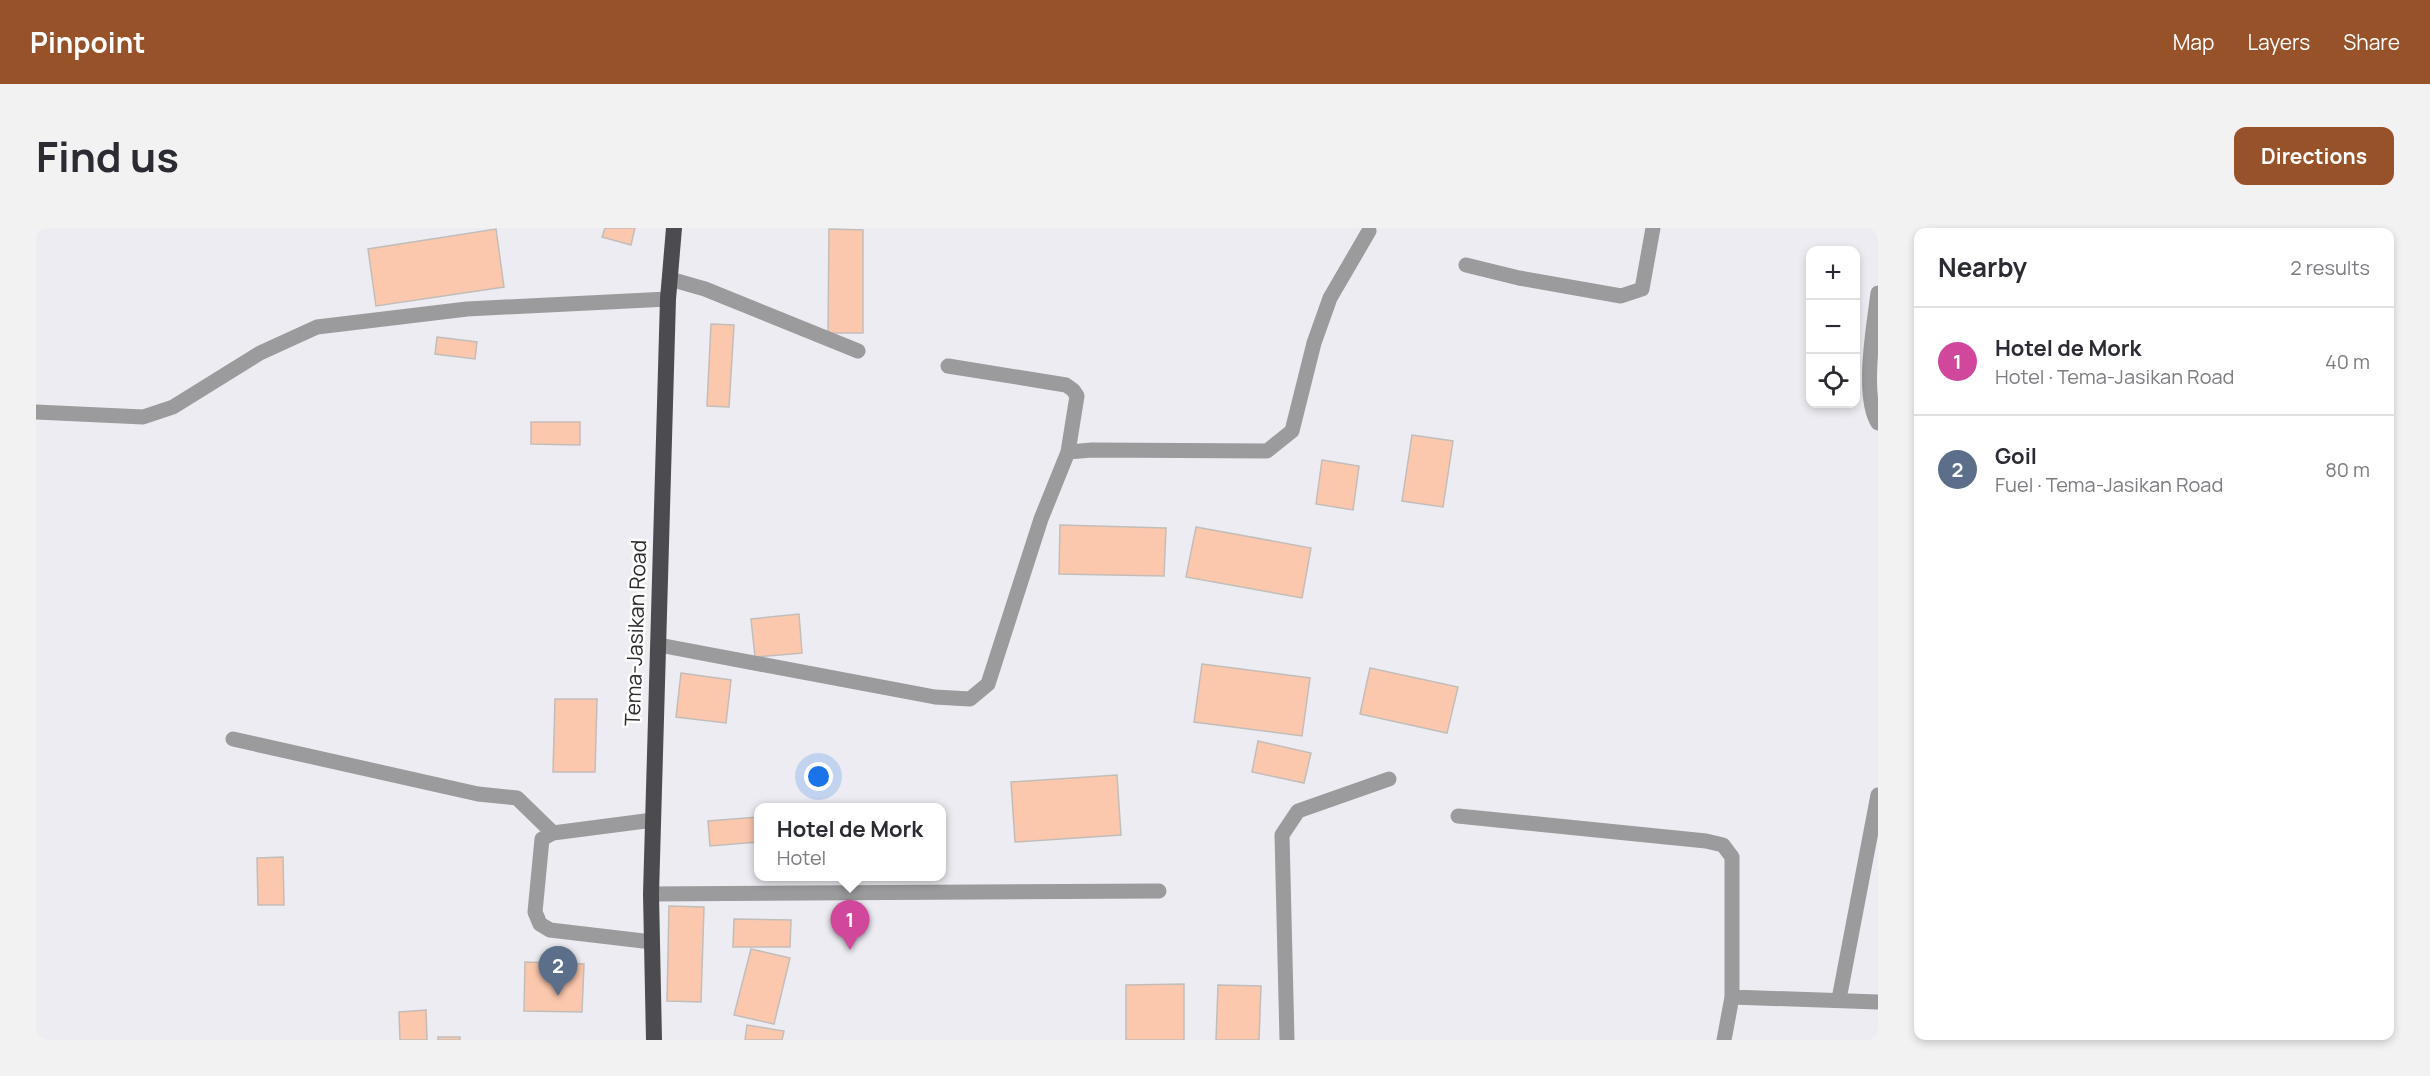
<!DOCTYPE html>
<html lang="en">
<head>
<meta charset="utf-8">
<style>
  body { margin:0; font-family:Manrope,sans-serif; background:#f2f2f3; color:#2b2b33 }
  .controls { position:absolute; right:18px; top:18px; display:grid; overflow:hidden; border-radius:12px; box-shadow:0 3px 9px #0003 }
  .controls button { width:54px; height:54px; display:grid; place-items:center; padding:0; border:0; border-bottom:2px solid #e1e1e2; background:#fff; color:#2b2b33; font:30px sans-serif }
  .you { position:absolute; left:783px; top:549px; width:21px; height:21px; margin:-15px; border:4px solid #fff; border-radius:50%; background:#1a73e8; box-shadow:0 0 0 9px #1a73e833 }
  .badge { display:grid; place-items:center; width:39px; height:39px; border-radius:50%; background:#985229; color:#fff; font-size:20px; font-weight:700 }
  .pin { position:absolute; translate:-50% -50px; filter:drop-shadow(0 2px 3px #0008) }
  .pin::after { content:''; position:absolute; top:32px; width:21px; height:18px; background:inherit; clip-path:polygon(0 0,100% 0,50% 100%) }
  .popup { position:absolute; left:718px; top:575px; width:192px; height:78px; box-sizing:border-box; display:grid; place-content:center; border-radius:12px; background:#fff; filter:drop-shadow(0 2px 4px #0005); font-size:20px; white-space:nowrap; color:#7c7c81 }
  .popup b { font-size:22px; color:#2b2b33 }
  .popup::after { content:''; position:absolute; left:50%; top:100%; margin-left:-12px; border:12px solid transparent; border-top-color:#fff }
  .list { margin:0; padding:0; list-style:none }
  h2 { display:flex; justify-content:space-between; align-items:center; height:78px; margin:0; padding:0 24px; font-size:26px }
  h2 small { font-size:20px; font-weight:400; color:#7c7c81 }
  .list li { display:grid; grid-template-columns:39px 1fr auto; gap:18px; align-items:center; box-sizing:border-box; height:108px; padding:0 24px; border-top:2px solid #e1e1e2 }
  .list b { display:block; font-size:22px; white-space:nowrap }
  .list p { margin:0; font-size:20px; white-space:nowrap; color:#7c7c81 }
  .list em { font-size:20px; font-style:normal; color:#7c7c81 }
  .icon { flex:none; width:33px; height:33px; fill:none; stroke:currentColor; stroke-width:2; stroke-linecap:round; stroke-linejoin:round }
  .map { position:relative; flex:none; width:1842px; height:812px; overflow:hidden; border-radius:12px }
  header { display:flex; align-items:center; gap:36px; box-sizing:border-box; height:84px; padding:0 30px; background:#985229; color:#fff }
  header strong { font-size:28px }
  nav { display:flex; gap:33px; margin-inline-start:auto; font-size:21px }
  .intro { display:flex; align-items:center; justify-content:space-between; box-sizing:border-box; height:144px; padding:0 36px }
  h1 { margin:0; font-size:42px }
  .button { padding:15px 27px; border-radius:12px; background:#985229; color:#fff; font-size:21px; font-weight:700 }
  main { display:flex; gap:36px; padding:0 36px }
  aside { flex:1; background:#fff; border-radius:12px; box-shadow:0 3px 9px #0003 }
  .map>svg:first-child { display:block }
  .building { fill:#fcc8ad; stroke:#c3bdba; stroke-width:1.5 }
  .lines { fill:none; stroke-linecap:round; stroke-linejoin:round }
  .service { stroke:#9b9a9d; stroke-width:15 }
  .minor { stroke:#9b9a9d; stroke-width:15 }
  .trunk { stroke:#4c4c50; stroke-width:16 }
  .labels { text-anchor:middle; stroke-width:5; stroke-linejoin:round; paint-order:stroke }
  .street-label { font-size:21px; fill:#2b2b2d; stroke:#fff }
</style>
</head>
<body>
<header>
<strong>Pinpoint</strong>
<nav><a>Map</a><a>Layers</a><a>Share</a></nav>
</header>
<div class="intro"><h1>Find us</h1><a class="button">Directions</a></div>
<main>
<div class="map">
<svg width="1842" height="812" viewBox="0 0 1842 812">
  <rect width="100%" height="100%" fill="#ececf2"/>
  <path class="building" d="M569,0H599L595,17L566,9Z
    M460,1L468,59L340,78L332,21Z
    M793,1L827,2V105H792Z
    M675,96L698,97L693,179L671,178Z
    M401,109L441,114L439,131L399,126Z
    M495,194H544V217L495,216Z
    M1376,207L1417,213L1407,279L1366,273Z
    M1286,232L1323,238L1317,282L1280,276Z
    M1024,297L1130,300L1128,348L1023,346Z
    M1160,299L1275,320L1266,370L1150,349Z
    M763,386L766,425L719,429L715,391Z
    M1166,436L1274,450L1266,508L1158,494Z
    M1334,440L1422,459L1411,505L1324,486Z
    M645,445L695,452L690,495L640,489Z
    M519,471H561L559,544H517Z
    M1222,513L1275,525L1268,555L1216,544Z
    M1081,547L1085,607L979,614L975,554Z
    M722,589V614L674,618L672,593Z
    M247,629L248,677H222L221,630Z
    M633,678L668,679L665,774L631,773Z
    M698,691L755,692L754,719H697Z
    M715,721L754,730L738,796L698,787Z
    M489,734L548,736L546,784L488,783Z
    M1148,756V812H1090V757Z
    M1182,757L1225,758L1223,812H1180Z
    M390,782L391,812H364L363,784Z
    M711,797L748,803L746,812H709Z
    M402,809H424V812H402Z"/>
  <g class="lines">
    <path class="service" d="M197,511L442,566L481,570L517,605
      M616,714L514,702L504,696L499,684L506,611L517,605L617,592"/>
    <path class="minor" d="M1430,37L1483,50L1585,68L1606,61L1617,0
      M634,51L669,61L822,123
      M1842,65C1838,97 1825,168 1842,195
      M912,138L1030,157L1037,162L1041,168L1032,224
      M0,184L107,189L137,179L224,125L281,99L431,81L632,71
      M623,417L899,469L934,471L952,456L1005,291L1032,224L1056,222L1231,223L1256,203L1278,115L1294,70L1333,3
      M1422,588L1670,613L1687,617L1696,629V769L1688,812
      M615,666L1123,663
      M1696,769L1842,774
      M1803,771L1842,567
      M1251,812L1246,607L1262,583L1353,551"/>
    <path class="trunk" d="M618,812L615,666L632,71L638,0"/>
  </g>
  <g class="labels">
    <g class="street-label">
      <text transform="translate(600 405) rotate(-88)" y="7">Tema-Jasikan Road</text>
    </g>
  </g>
</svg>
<div class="controls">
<button>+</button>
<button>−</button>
<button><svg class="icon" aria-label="locate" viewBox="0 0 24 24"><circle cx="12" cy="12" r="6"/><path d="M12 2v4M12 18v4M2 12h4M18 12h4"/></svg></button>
</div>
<div class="you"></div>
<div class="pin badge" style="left:814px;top:722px;background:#d1479c">1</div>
<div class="popup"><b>Hotel de Mork</b>Hotel</div>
<div class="pin badge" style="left:522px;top:768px;background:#5c6f8a">2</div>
</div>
<aside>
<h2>Nearby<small>2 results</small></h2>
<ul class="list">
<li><span class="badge" style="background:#d1479c">1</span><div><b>Hotel de Mork</b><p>Hotel · Tema-Jasikan Road</p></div><em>40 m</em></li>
<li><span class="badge" style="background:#5c6f8a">2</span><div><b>Goil</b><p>Fuel · Tema-Jasikan Road</p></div><em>80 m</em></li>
</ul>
</aside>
</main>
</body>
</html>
